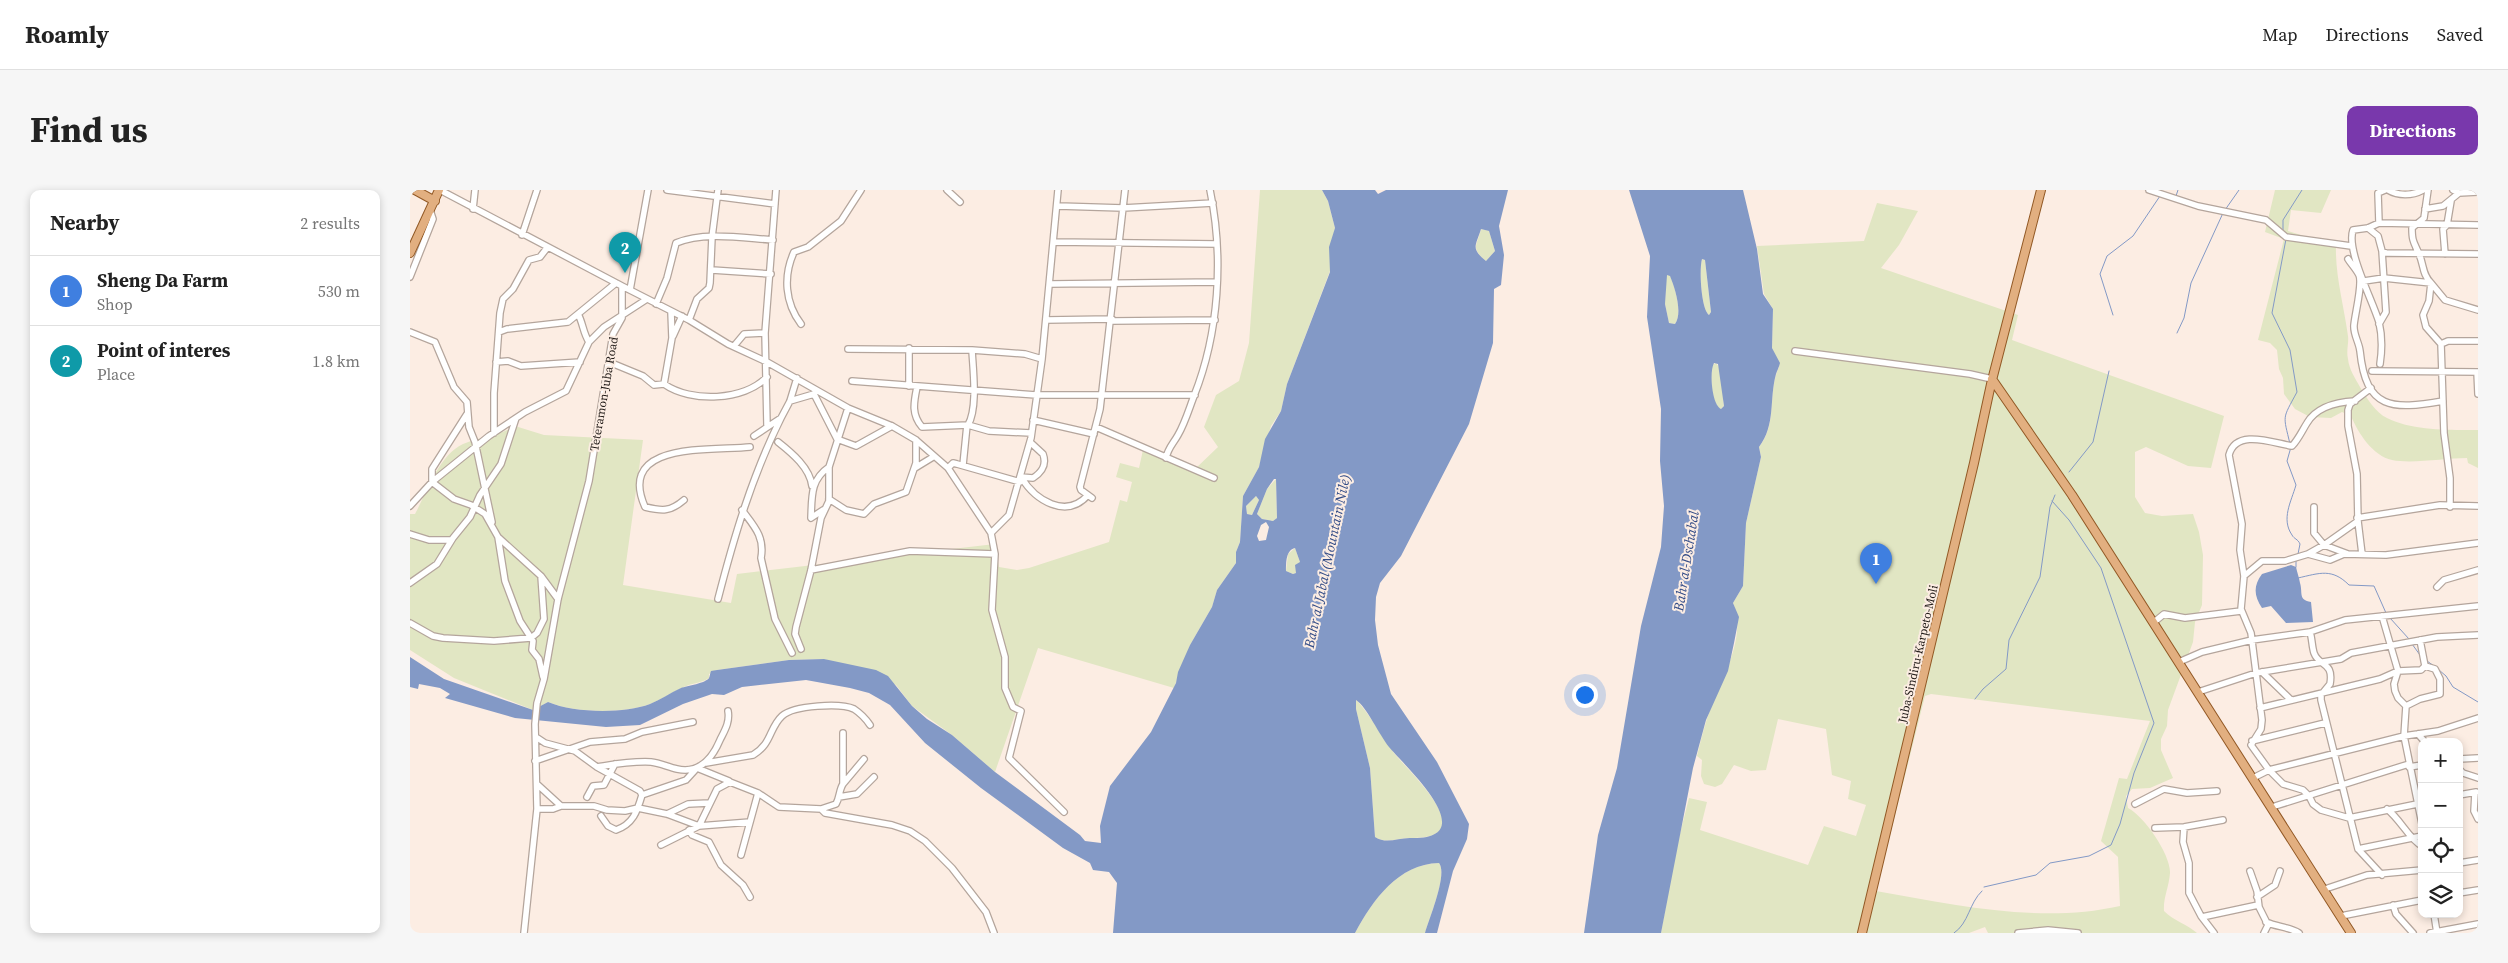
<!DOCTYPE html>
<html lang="en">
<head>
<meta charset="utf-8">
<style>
  body { margin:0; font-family:"Source Serif 4",serif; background:#f6f6f6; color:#222 }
  .controls { position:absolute; right:15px; bottom:15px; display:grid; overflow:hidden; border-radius:10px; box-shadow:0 2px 8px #0003 }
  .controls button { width:45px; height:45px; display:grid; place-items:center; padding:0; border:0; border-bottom:1px solid #e0e0e0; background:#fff; color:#222; font:25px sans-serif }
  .you { position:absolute; left:1174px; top:504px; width:18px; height:18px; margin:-12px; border:4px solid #fff; border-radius:50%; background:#1a73e8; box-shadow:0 0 0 8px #1a73e833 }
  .badge { display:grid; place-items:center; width:32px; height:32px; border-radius:50%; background:#7938ac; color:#fff; font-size:16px; font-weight:700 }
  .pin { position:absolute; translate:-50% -41px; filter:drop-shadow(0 1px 2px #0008) }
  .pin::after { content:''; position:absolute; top:26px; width:18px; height:15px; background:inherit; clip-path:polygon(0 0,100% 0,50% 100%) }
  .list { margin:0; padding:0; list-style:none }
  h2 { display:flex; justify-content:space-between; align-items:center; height:65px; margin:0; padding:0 20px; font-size:21px }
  h2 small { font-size:16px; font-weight:400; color:#767676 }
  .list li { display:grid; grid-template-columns:32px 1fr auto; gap:15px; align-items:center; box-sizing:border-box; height:70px; padding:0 20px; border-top:1px solid #e0e0e0 }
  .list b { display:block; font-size:19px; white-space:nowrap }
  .list p { margin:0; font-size:16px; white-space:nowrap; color:#767676 }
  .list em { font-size:16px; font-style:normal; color:#767676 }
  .icon { flex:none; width:28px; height:28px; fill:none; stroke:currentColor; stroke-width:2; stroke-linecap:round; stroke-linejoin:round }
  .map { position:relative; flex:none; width:2068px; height:743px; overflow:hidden; border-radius:10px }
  header { display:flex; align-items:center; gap:30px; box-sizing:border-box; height:70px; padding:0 25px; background:#fff; border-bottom:1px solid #e0e0e0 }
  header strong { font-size:24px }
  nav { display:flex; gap:28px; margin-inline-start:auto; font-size:18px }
  .intro { display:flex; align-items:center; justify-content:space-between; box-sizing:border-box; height:120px; padding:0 30px }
  h1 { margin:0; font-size:35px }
  .button { padding:12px 22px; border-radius:10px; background:#7938ac; color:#fff; font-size:18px; font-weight:700 }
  main { display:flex; gap:30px; padding:0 30px }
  aside { flex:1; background:#fff; border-radius:10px; box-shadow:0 2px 8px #0003 }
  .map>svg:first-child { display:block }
  .green { fill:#e1e6c3; fill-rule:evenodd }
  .water { fill:#8399c6; fill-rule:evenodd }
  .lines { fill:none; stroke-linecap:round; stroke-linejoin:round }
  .stream { stroke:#8399c6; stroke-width:1 }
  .minor-casing { stroke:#b4a59c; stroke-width:8 }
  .major-casing { stroke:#925925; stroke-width:10 }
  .minor { stroke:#fff; stroke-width:5.5 }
  .major { stroke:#e2af80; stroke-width:8 }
  .labels { text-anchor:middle; stroke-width:4; stroke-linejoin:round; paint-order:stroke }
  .street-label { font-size:12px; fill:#211b18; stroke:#fcede3 }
  .water-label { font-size:14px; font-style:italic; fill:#334c87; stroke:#fcede3 }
</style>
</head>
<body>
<header>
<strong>Roamly</strong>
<nav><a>Map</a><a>Directions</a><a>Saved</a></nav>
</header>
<div class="intro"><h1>Find us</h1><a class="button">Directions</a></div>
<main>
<aside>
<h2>Nearby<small>2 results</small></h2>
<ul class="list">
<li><span class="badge" style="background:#3f7fe0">1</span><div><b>Sheng Da Farm</b><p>Shop</p></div><em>530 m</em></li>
<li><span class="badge" style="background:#0f9aa8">2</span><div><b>Point of interes</b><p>Place</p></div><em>1.8 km</em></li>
</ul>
</aside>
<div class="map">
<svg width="2068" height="743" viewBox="0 0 2068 743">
  <rect width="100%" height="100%" fill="#fcede3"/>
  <path class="green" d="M850,0H912L918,11L925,38L920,81L877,194L871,221L861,236L849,277L833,306L830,352L826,362V373L807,400L802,417L780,455L764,498L628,458L585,582L542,545L502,516L486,495L414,469L379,470L307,480L299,484V488C292,493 282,493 274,497C262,502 251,510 240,514C213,524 164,523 138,512L123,520L44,488L0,460V324H5C17,302 29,265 53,254C71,246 86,247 105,236L134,245L233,250L213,395L321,413L327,384L585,354L589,377L607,380L619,378L699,352L710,310L717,312L722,292L706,287L710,273L729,278L733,260L784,280L808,257L794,237L806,205L829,191L839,153Z
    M1865,0H1921L1911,23L1881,20L1878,41L1926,56C1925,85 1934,116 1938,146C1939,153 1936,161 1938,169C1939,179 1945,188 1950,197C1956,207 1966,223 1977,228C2003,241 2040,240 2068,240V278L2058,273L2057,268C2036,268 2002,274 1982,270C1963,266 1948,243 1941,226L1932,222L1921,228L1900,227L1885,219L1874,204L1873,188L1869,179L1867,160L1860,153L1848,150L1874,49L1855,42Z
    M1467,13L1508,21L1489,55L1471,78L1608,125L1602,150L1814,226L1801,278L1778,276L1736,257L1725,262V307L1735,323L1752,326L1783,324L1789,342L1793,365L1792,415L1785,432L1783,452L1758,520L1757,536L1751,549V560L1763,588L1740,598L1722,599L1716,606L1718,618C1734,626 1761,665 1760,683C1759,697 1753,708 1754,721C1764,731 1777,734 1787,743H1578L1575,737L1559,743H1251L1265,663L1279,608L1297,612L1290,640L1398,675L1414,636L1446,646L1456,615L1438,609L1441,591L1422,585L1416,539L1368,529L1356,580L1341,581L1324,575L1312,594L1305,597L1294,594L1291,586L1292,570L1287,566C1291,549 1295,533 1301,517C1313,485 1337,447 1323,413L1333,396L1336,333L1351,267L1349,257C1368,234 1357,202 1369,177L1362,158L1363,119L1354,104L1347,56L1454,51ZM1521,504L1740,531L1717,589L1709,588L1691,651L1708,667L1710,716C1630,734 1546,715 1466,701L1515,506Z
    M1071,39L1079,41L1085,61L1076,71C1060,58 1067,56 1071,39Z
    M1292,69L1295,70L1301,122L1299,125C1291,119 1289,79 1292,69Z
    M1256,85H1260C1265,98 1273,123 1265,134L1259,133L1255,114Z
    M1306,173C1315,183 1312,203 1314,216L1311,219C1301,214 1300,186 1302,175Z
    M866,289L867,328L863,331L852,329L847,324L857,299Z
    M846,306L849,310L842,325L837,324L836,316Z
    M885,358L890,372L886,383L883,384L876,381L878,364Z
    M946,510C953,515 977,553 984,563C998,581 1074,649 1002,648C989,647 977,655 965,647L960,578L946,519Z
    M1029,673C1038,684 1019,729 1015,743H945C963,710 988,674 1029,673Z"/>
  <path class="water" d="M912,0H965L968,4L976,0H1098L1089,36L1094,65L1091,95L1084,99L1083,153L1059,234L991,366L970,393L966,407L965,430L968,455L981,504L1027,572L1059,634L1057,649L1043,681L1027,743H1015C1019,729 1038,684 1029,673C988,674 963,710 945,743H703L707,693L699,682L683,680L680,673L653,658L571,598L515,553L480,515L459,503L440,498L396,490L332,497L314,505L302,504L273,514L230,535L196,537L105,528L35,508L40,504L30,498L9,494L8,499L0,497V467L34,489L123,520L138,512C164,523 213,524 240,514C250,510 260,503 271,498C277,496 296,493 299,488C300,486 300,483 301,481L307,480L379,470L414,469L466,480L478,486L502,516L517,529L542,545L585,582L670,645L675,651L691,653L690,636L700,596L741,542L766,493L768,482L780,455L802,417L807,400L826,373V362L830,352L833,306L849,277L855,249L871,221L877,194L920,82L919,57L925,38L918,11ZM1071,39L1079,41L1085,61L1076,71C1060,58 1066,56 1071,39ZM866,289L867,328L863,331L852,329L847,324L857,299L864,289ZM846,306L849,310L842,325L837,324L836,316ZM856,332L859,337L856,350L849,351L847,346L851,335ZM885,358L890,372L885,375L886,383L883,384L876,381C876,372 876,360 885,358ZM946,510C956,516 970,546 979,557C994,575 1075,649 1002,648C989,647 977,655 965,647L960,578L946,519Z
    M1219,0H1333L1347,59L1353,104L1363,119L1362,158L1370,173C1369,177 1367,181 1366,184C1359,209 1366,235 1349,257L1351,267L1336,333L1333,396L1323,413L1329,427L1324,453L1318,481L1296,530L1283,578L1251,743H1174L1188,645L1207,578L1231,436L1251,357L1254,316L1250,271L1251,219L1237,127L1240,66ZM1292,69L1295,70L1301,122L1299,125C1291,119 1289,79 1292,69ZM1257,85L1260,86C1265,98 1273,123 1265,134L1259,133L1255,114ZM1304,173L1308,174L1314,216L1311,219C1302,215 1299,182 1304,173Z
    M1881,375L1886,377C1887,382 1889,387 1890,393C1893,403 1888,410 1901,412L1903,432L1876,433L1861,416L1852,418C1844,406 1843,396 1852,384Z"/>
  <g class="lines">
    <path class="stream" d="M1766,6L1768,0
      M1815,20L1829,0
      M1873,41V30L1892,0
      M1876,49L1862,123L1880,160L1887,202C1872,230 1873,224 1880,254
      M1703,125L1690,84L1697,66L1723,46L1750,6
      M1767,143L1774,128L1781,93L1813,23
      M1881,257L1877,271L1886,295C1881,312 1871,329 1882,345C1884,349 1888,349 1890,354L1888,364
      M1659,282L1683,252L1699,181
      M1886,377V370
      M1888,388C1910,383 1922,378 1939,395L1964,396L1976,423
      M1980,428L1999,449
      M2002,454L2010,465
      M2017,471L2024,476
      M2029,480L2036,486L2043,497L2068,512
      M1565,509L1573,499L1596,479L1599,450L1630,387L1640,317L1645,305
      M1574,697L1626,685L1640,673L1679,666L1701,655L1710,634L1724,583L1744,533L1691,378L1659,330L1642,311
      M1544,743C1559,733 1559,713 1572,701"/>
    <g class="minor-casing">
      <path id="minor" d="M30,0L212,96V128L203,144L179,291L148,409L134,489L127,513L125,534L127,619L114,743
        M257,0L365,14
        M537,0L550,12
        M1739,0L1788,16L1856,30L1876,47L1941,56
        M1978,0C1988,6 2002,6 2013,0
        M2018,0L2014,28L2002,38C2002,52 2004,52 2009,64C2014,75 2012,84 2021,93L2019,111L2013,125L2016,137L2031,154L2034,243L2040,288V317
        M2043,0L2049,3L2068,2
        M648,16L713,18L803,13
        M63,19L65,0
        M2015,19L2033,16L2049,3
        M1969,33L2068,35
        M1958,38L1968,46L1972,61L1976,63L2068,64
        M112,45L127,0
        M644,52L807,54
        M2035,64L2033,39L2037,35L2041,11
        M1938,69C1941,74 1946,79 1949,85C1953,93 1945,124 1944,135C1943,144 1949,152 1950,161C1956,220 1982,220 2033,211
        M302,80L361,84
        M0,87L23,29L20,20
        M1954,91L1974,88L2021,93L2035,110L2068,120
        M640,94L807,92
        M212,96L279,130L318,154L357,172L438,218L482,236L506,250L538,278L581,343L585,364L582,420L595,467V498L603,517L611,521L599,568L654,622
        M220,100L238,0
        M246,114L257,88L266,53C294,41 333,48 363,50
        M168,124C173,133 173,143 179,152
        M279,130L287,109L299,98L300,93L302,47L308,0
        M636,130L702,129
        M702,131L805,130
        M391,134C375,113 373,86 384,62L398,57L431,31L451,0
        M1969,134L1976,122L1972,61
        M0,142L25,152L44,197L57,212L59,237L65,252L82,332
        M89,142L97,139L158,132L206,93
        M263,146L272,126
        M2031,154L2038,151H2068
        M324,156L334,144L355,143
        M438,159L562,160L615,164L632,169
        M1385,161L1560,184L1582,189
        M86,172L98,171L111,176L170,172
        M199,172L233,186L244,195L254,194L262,148L261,122
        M1970,174C1972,161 1972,145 1969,132C1962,109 1936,60 1943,40L1958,38L1969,33L1968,3L1975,0
        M1962,181L2068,182
        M2067,182L2068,204
        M442,191L626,205H785
        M254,194C281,213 334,211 357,187
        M499,196V158
        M507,197C504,212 501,224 512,237L558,235C568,218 563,180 562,160
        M406,201L404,204L427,249L446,256L482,236
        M380,211L404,204
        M1945,211C1927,212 1907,216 1897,233C1892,241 1888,250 1882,256C1863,253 1826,238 1819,265L1832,334L1830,360L1834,386L1831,419L1841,443L1852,530L1851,539L1841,555L1859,580L1873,594L1893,600L1899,606L1903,614L1911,620L1939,628L2012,613
        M57,224L22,279V292L44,309L61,315L75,324L88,347L131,386L148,409
        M623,230L684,244
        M357,235L355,143L366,0
        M558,235L579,241L621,243
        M686,237L804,288
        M84,243V203L90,123L93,109L103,99L119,70L130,67L137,58
        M344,246L371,228L380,211L387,188
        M368,252C382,263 400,278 402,296
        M756,268C758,258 763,254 768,245C775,233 779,219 784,206C809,143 814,67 800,0
        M553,275L557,235
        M505,278L523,267
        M538,278L543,273L547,274L610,292
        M611,287C625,310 656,330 678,305
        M611,287L623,288C632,282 637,275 633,264L620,252
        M682,308L671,300L670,297L690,219L715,0
        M419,309L436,320L454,324L464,314L496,302L506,273V250
        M274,310C260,322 252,321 235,317C206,251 301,261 340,257
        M0,316L22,292L79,246L115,222L156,201L179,152L194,137L237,109
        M1904,317V343L1914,355L1938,364
        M332,320C344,336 355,347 351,368L365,429L382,463
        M413,320L401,328C402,307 400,290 419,277
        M1947,328L2030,315L2068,316
        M581,343L599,325L621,248L632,169L648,0
        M0,344L19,350H41
        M88,347L95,391L110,431L123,451L122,460L129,469L133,487
        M1898,364L1914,355L1948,331
        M1952,364L1948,331L1947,284L1938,236V220L1940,214L1961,198
        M401,380L500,361L585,364
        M1834,386L1852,371H1875L1898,364L1920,370L1934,364L1976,365L2068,353
        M0,393L27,374L43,348L60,327L70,305L91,274L106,228
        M2027,397L2034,390L2068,380
        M308,409C324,347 342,286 371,228
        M0,433L23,446L33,448L84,451L121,448L127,443L134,429L131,386
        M1743,433L1754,424L1775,428L1831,421
        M1900,442C1902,448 1902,457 1904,463C1909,477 1924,471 1920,494L1911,505V510L1948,659L1972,685
        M391,459L385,444L386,437L401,380L411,328L419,311V277L438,218
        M1769,472L1792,462L1842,450L1900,442L1935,430L2068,416
        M1852,482L1881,510
        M1788,502L1846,483L1931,469L1941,463L2027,447L2068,445
        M1996,516L2010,509L2030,504V489L2025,479L2015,476
        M1850,518L1970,489L1988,481L2011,480L2015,476L2010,450
        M2008,544L2015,552
        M126,547L135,553L165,561L187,577L230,601L232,605C227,622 223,634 206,640L198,636L191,626
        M1842,551L1915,533
        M2049,569L2068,568
        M125,571L180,552L215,549L232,542L283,532
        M296,573L343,565C362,554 359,538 372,526C384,515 431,513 444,519C450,523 456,529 460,535
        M187,577C206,574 221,571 241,572C250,573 258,577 267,579C289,584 302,569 310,550C315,540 320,532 318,521
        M1999,577L2012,575
        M2049,579L2053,583L2068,588
        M1843,588L1859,580L1994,546L1996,516L1988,508L1985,501L1984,494L1988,481L1972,426
        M433,594L454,569
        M2065,603L2064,621L2068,629
        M232,605L276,590L287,578L319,591
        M2049,605L2066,602
        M177,607L183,596L194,595L205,574
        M429,607L447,604L464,587
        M1725,614L1754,599L1777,603L1807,601
        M151,616H184L197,620L215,621L228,618L257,624L289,636L340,632
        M1862,617L1999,574
        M127,619H143L151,616L128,595
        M411,619L426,614C430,607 429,600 433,594V543
        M1977,619C1991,630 1999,649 2012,656
        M257,624L278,614L299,613
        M2012,634L1994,546L2028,541L2068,528
        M1774,637L1773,652L1779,673V703L1791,726L1804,743
        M1745,638L1774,637L1813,630
        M279,640L282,645L299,652L311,675L333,695L340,707
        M251,655L289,636L307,599L320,592L348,603L369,617L411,619L415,623L482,635L500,641L515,651L542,678L576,722L584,743
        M1948,659L2012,646
        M331,665L348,603
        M2049,673L2068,670
        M1840,681L1847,701L1849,717L1858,735L1854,743
        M1915,699L1957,685L2012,680
        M2049,703L2068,700
        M1847,707L1865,695L1870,681
        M1983,715L1986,724L2003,743
        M2024,724L2027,743
        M1931,726L2012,710
        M1792,727L1848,715
        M1856,732C1867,737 1879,737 1889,743
        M1608,743L1638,740L1668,743
        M2020,743L2068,734"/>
    </g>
    <g class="major-casing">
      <path id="major" d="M5,0L25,11
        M0,63L29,0
        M1582,189L1662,305L1941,743
        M1452,743L1564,273L1581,194L1631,0"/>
    </g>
    <use href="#minor" class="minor"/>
    <use href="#major" class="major"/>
  </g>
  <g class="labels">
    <g class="street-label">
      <text transform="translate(194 204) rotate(-80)" y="4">Teteramon-Juba Road</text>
      <text transform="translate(1508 464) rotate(-77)" y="4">Juba-Sindiru-Karpeto-Moli</text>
    </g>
    <g class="water-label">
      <text transform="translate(917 371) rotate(-78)" y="5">Bahr al Jabal (Mountain Nile)</text>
      <text transform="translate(1276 371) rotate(-81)" y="5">Bahr al-Dschabal</text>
    </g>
  </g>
</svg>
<div class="controls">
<button>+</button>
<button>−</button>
<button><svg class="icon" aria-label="locate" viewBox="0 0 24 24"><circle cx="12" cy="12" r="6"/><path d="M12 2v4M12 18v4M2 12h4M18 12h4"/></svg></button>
<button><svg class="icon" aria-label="layers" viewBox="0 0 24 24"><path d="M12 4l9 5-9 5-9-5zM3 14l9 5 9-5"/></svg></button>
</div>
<div class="you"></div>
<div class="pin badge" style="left:1466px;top:394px;background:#3f7fe0">1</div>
<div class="pin badge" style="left:215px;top:83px;background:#0f9aa8">2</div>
</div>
</main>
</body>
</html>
